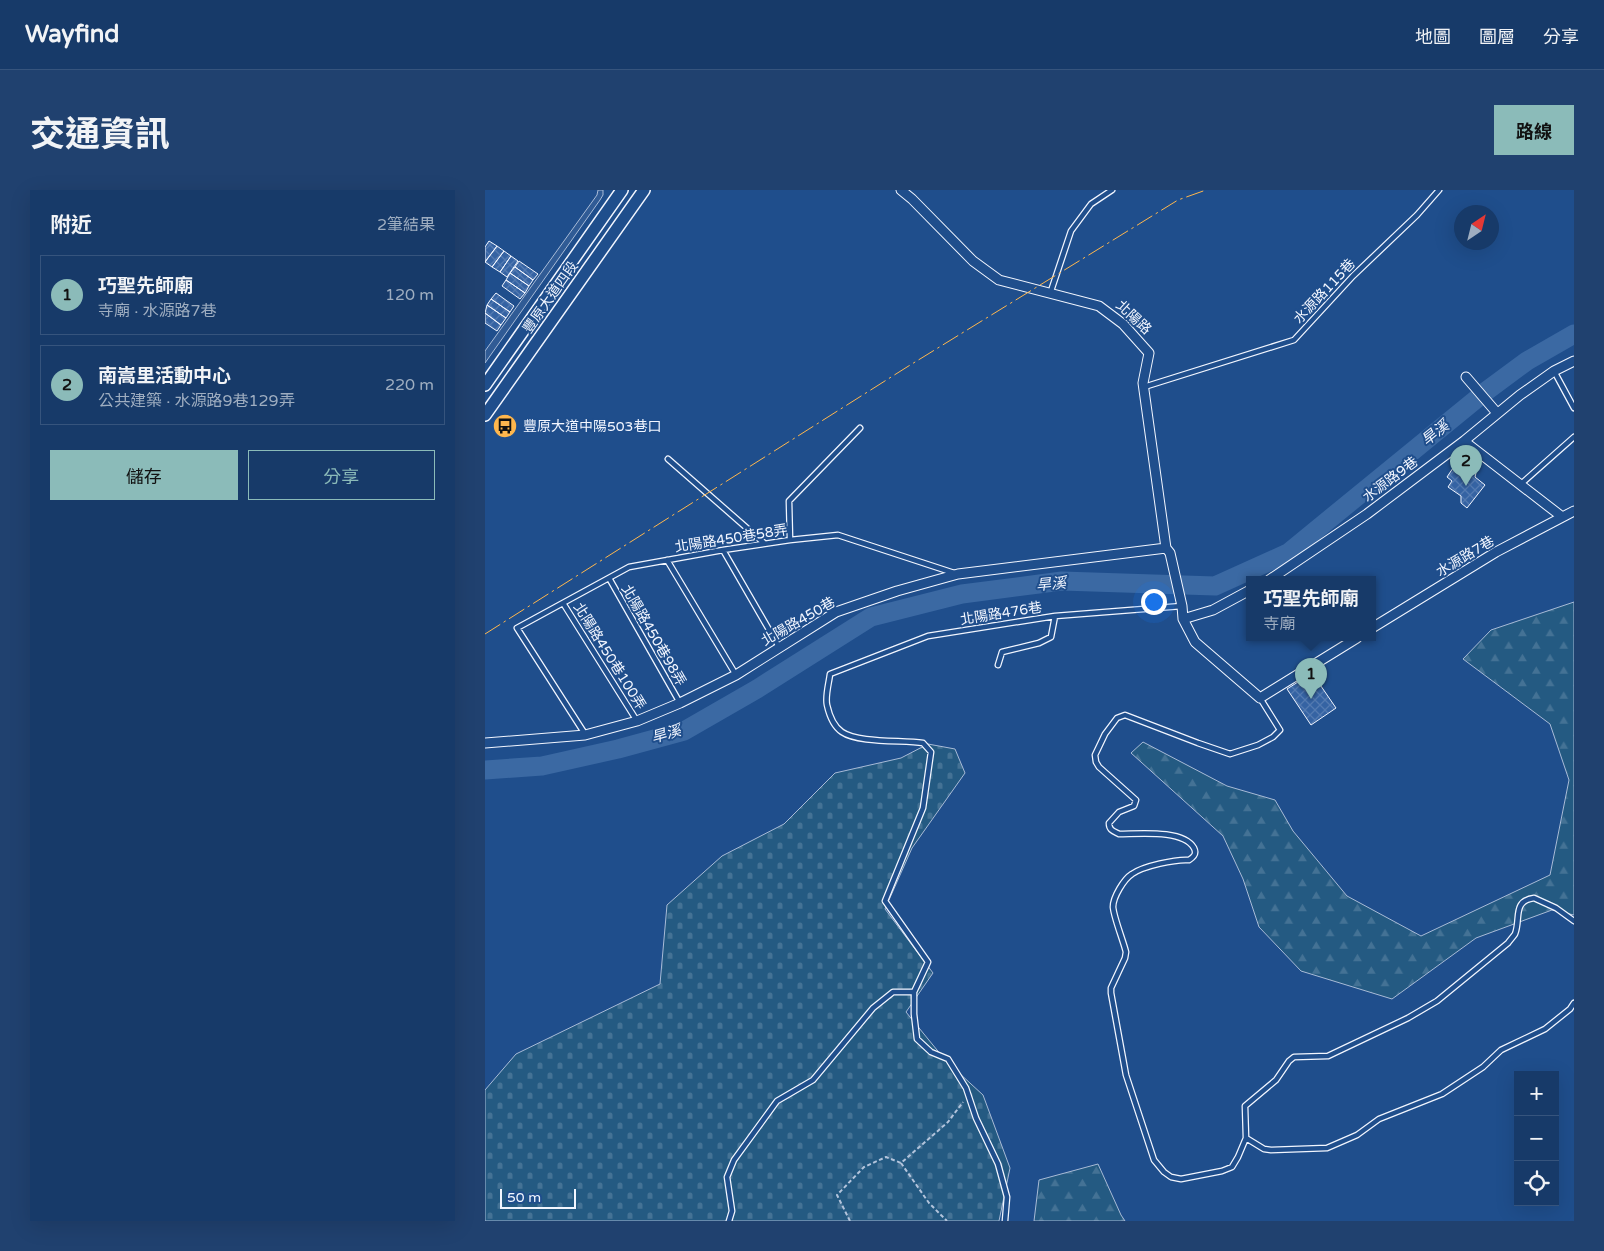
<!DOCTYPE html>
<html lang="zh-TW">
<head>
<meta charset="utf-8">
<style>
  body { margin:0; font-family:"Varela Round","Noto Sans TC",sans-serif; background:#20416f; color:#f1f3f6 }
  .controls { position:absolute; right:15px; bottom:15px; display:grid; overflow:hidden; border-radius:0px; box-shadow:0 5px 20px #0002 }
  .controls button { width:45px; height:45px; display:grid; place-items:center; padding:0; border:0; border-bottom:1px solid #36547d; background:#173a69; color:#f1f3f6; font:25px sans-serif }
  .compass { position:absolute; left:969px; top:15px; width:45px; height:45px; border-radius:50%; background:#173a69; box-shadow:0 5px 20px #0002; rotate:35deg }
  .scale { position:absolute; left:15px; bottom:12px; width:76px; box-sizing:border-box; padding-left:5px; border:2px solid #f2f6ff; border-top:0; font-size:14px; line-height:18px; white-space:nowrap; color:#f2f6ff; -webkit-text-stroke:4px #1f4e8c; paint-order:stroke }
  .you { position:absolute; left:668px; top:411px; width:18px; height:18px; margin:-12px; border:4px solid #fff; border-radius:50%; background:#1a73e8; box-shadow:0 0 0 8px #1a73e833 }
  .badge { display:grid; place-items:center; width:32px; height:32px; border-radius:50%; background:#8bbbb9; color:#111; font-size:16px; font-weight:700 }
  .pin { position:absolute; translate:-50% -41px; filter:drop-shadow(0 1px 2px #0008) }
  .pin::after { content:''; position:absolute; top:26px; width:18px; height:15px; background:inherit; clip-path:polygon(0 0,100% 0,50% 100%) }
  .popup { position:absolute; left:761px; top:386px; width:130px; height:65px; box-sizing:border-box; display:grid; place-content:center; border-radius:0px; background:#173a69; filter:drop-shadow(0 1px 4px #0005); font-size:16px; white-space:nowrap; color:#9eadc0 }
  .popup b { font-size:19px; color:#f1f3f6 }
  .popup::after { content:''; position:absolute; left:50%; top:100%; margin-left:-10px; border:10px solid transparent; border-top-color:#173a69 }
  .list { margin:0; padding:0; list-style:none }
  h2 { display:flex; justify-content:space-between; align-items:center; height:65px; margin:0; padding:0 20px; font-size:21px }
  h2 small { font-size:16px; font-weight:400; color:#9eadc0 }
  .list li { display:grid; grid-template-columns:32px 1fr auto; gap:15px; align-items:center; box-sizing:border-box; height:80px; margin:0 10px 10px; padding:0 10px; border:1px solid #36547d; border-radius:0px }
  .list b { display:block; font-size:19px; white-space:nowrap }
  .list p { margin:0; font-size:16px; white-space:nowrap; color:#9eadc0 }
  .list em { font-size:16px; font-style:normal; color:#9eadc0 }
  .actions { display:flex; gap:10px; padding:15px 20px }
  .actions a { flex:1; padding:11px 0; border:1px solid #8bbbb9; border-radius:0px; text-align:center; font-size:18px; color:#8bbbb9 }
  .actions .main { background:#8bbbb9; color:#111 }
  .icon { flex:none; width:28px; height:28px; fill:none; stroke:currentColor; stroke-width:2; stroke-linecap:round; stroke-linejoin:round }
  .map { position:relative; flex:none; width:1089px; height:1031px; overflow:hidden; border-radius:0px }
  header { display:flex; align-items:center; gap:30px; box-sizing:border-box; height:70px; padding:0 25px; background:#173a69; border-bottom:1px solid #36547d }
  header strong { font-size:24px }
  nav { display:flex; gap:28px; margin-inline-start:auto; font-size:18px }
  .intro { display:flex; align-items:center; justify-content:space-between; box-sizing:border-box; height:120px; padding:0 30px }
  h1 { margin:0; font-size:35px }
  .button { padding:12px 22px; border-radius:0px; background:#8bbbb9; color:#111; font-size:18px; font-weight:700 }
  main { display:flex; gap:30px; padding:0 30px }
  aside { flex:1; background:#173a69; border-radius:0px; box-shadow:0 5px 20px #0002 }
  .map>svg:first-child { display:block }
  .forest { fill:url(#forest-firs); stroke:#a8bbd7 }
  .cemetery { fill:url(#cemetery-stones); stroke:#a8bbd7 }
  .parking { fill:#305b95; stroke:#a8bbd7 }
  .lines { fill:none; stroke-linecap:round; stroke-linejoin:round }
  .river { stroke:#3b69a3; stroke-width:19 }
  .building { fill:url(#building-cross-hatch); stroke:#f2f6ff }
  .service-casing { stroke:#f2f6ff; stroke-width:7 }
  .minor-casing { stroke:#f2f6ff; stroke-width:11 }
  .tertiary-casing { stroke:#f2f6ff; stroke-width:14 }
  .path { stroke:#b3c4dc; stroke-width:2; stroke-dasharray:4 2.5; stroke-linecap:butt }
  .service { stroke:#1f4e8c; stroke-width:4.5 }
  .minor { stroke:#1f4e8c; stroke-width:9 }
  .tertiary { stroke:#1f4e8c; stroke-width:11 }
  .power { stroke:#ffb74d; stroke-width:1; stroke-dasharray:18 4 2.5 4; stroke-linecap:butt }
  .labels { text-anchor:middle; stroke-width:4; stroke-linejoin:round; paint-order:stroke }
  .street-label { font-size:14px; fill:#f2f6ff; stroke:#1f4e8c }
  .poi-label { font-size:14px; fill:#f2f6ff; stroke:#1f4e8c; text-anchor:start }
  .water-label { font-size:15px; font-style:italic; fill:#f2f6ff; stroke:#1f4e8c }
</style>
</head>
<body>
<header>
<strong>Wayfind</strong>
<nav><a>地圖</a><a>圖層</a><a>分享</a></nav>
</header>
<div class="intro"><h1>交通資訊</h1><a class="button">路線</a></div>
<main>
<aside>
<h2>附近<small>2筆結果</small></h2>
<ul class="list">
<li><span class="badge">1</span><div><b>巧聖先師廟</b><p>寺廟 · 水源路7巷</p></div><em>120 m</em></li>
<li><span class="badge">2</span><div><b>南嵩里活動中心</b><p>公共建築 · 水源路9巷129弄</p></div><em>220 m</em></li>
</ul>
<div class="actions"><a class="main">儲存</a><a>分享</a></div>
</aside>
<div class="map">
<svg width="1089" height="1031" viewBox="0 0 1089 1031">
  <defs>
    <pattern id="forest-firs" width="22" height="20" patternUnits="userSpaceOnUse" patternTransform="scale(1.25)"><rect width="22" height="20" fill="#245a82"/><path d="M5 1l3.5 6h-7zM16 11l3.5 6h-7z" fill="#447295"/></pattern>
    <pattern id="cemetery-stones" width="16" height="16" patternUnits="userSpaceOnUse" patternTransform="scale(1.25)"><rect width="16" height="16" fill="#245a82"/><path d="M2 7V4a2 2 0 0 1 4 0v3zM10 15v-3a2 2 0 0 1 4 0v3z" fill="#447295"/></pattern>
    <pattern id="building-cross-hatch" width="8" height="8" patternUnits="userSpaceOnUse" patternTransform="scale(1.25)"><rect width="8" height="8" fill="#3563a3"/><path d="M0 0l8 8M0 8l8-8" fill="none" stroke="#537ab1"/></pattern>
  </defs>
  <rect width="100%" height="100%" fill="#1f4e8c"/>
  <path class="forest" d="M1089,412V725L1067,720L991,748L907,809L816,781L774,737L758,689L738,646L646,563L658,552L742,596L790,610L808,641L862,706L936,746L1065,685L1084,590L1065,534L978,469L1006,440Z
    M613,974L636,1025L640,1031H549L554,990Z"/>
  <path class="cemetery" d="M443,554L470,559L480,583L427,658L400,719L448,783L421,822L461,871L498,905L525,978L514,1031H0V900L31,864L175,794L182,715L237,666L299,634L350,583L416,568Z"/>
  <path class="parking" d="M113,0H118V5L115,10L0,173V161L112,5Z"/>
  <g class="lines">
    <path class="river" d="M0,580L57,576L133,559L199,541L272,499L386,427L477,404L577,391L730,396L803,363L1000,202L1042,171L1089,144"/>
  </g>
  <path class="building" d="M4,51L12,56L0,72V57Z
    M12,56L19,61L7,77L0,72Z
    M19,61L26,66L15,82L7,77Z
    M26,66L33,71L22,87L15,82Z
    M34,71L53,84L48,90L30,77Z
    M30,77L48,90L44,96L25,83Z
    M25,83L44,96L40,103L21,90Z
    M21,90L40,103L35,109L17,96Z
    M11,103L29,116L25,122L6,109Z
    M6,109L25,122L21,128L2,115Z
    M2,115L21,128L16,135L0,123Z
    M0,123L16,135L12,141L0,133Z
    M970,275L977,279L982,277L991,283L990,287L1000,295L982,318L976,313V306L963,297L967,291L962,287Z
    M827,483L851,518L826,535L802,499Z"/>
  <g class="lines">
    <g class="service-casing">
      <path id="service" d="M565,104L586,41L606,14L627,0
        M1069,181L1089,218
        M659,197L809,150L868,86L932,25L954,0
        M183,269L279,353
        M1036,294L1089,247
        M305,350L304,311L375,238
        M238,360L294,457
        M182,370L251,485
        M124,388L195,513
        M78,413L152,531
        M513,475L517,462L554,453L566,447L570,426
        M775,508L795,540L788,547L773,555L745,564L713,553L640,525L632,528L620,544L610,565L611,572L614,577L651,610L649,616L634,622L624,633C624,640 628,641 634,644C653,644 698,639 709,658C712,664 709,667 704,670C691,669 658,676 647,684C639,689 628,707 628,717C629,728 638,750 641,762L640,768L626,798V803L641,885L669,970L679,982L686,987L696,989L737,981L747,977L753,967L761,948L760,916L791,890L804,871L809,867L843,866L923,828L952,811L1023,753C1025,750 1028,747 1030,744C1036,729 1027,711 1049,708L1071,718L1089,731
        M100,544L32,438L144,377L238,360L305,350L353,345L469,383
        M429,802V824L432,849L446,862L463,869L481,898L491,928L513,974L522,1007L520,1031
        M761,948L779,959L786,960L842,958L872,945L894,929L957,904L998,877L1016,860L1060,839L1085,819L1089,813
        M244,1031L247,1021L242,987L249,970L292,911L328,890L388,818L408,802H429L443,772L400,711L438,618L446,562L438,553C417,550 373,553 357,542C348,536 344,524 342,515C340,506 344,493 345,484L443,446L570,426L697,416"/>
    </g>
    <g class="minor-casing">
      <path id="minor" d="M416,0L427,9L488,71L514,90L614,116L638,134L664,163L658,193L681,358L685,363L697,416L698,429L710,452L775,508L872,448
        M981,187L1012,223
        M979,251L1076,326
        M784,390L882,324L979,251L1035,205L1069,181L1089,171
        M698,429L728,420L765,400
        M887,438L1011,362L1089,321
        M0,553L100,545L152,531L195,513L251,485L351,422L412,401L473,384L681,358"/>
    </g>
    <g class="tertiary-casing">
      <path id="tertiary" d="M0,195L137,0
        M0,225L159,0"/>
    </g>
    <path class="path" d="M416,973L444,1013L462,1031
      M365,1031L352,1005L379,977L401,967L416,973L463,932L478,912"/>
    <use href="#service" class="service"/>
    <use href="#minor" class="minor"/>
    <use href="#tertiary" class="tertiary"/>
    <path class="power" d="M0,444L422,177L693,10L721,0"/>
  </g>
  <defs>
    <g id="bus-disc" transform="scale(1.25)"><circle r="9.5" fill="#ffb74d" stroke="#1f4e8c"/><path d="M-5-6H5V4H4V6H2V4H-2V6H-4V4H-5ZM-3.5-4V0h7V-4ZM-3.5 1.2v1.5H-2V1.2ZM2 1.2v1.5H3.5V1.2Z" fill="#111"/></g>
  </defs>
  <g fill-rule="evenodd">
    <use href="#bus-disc" x="20" y="236"/>
  </g>
  <g class="labels">
    <g class="street-label">
      <text transform="translate(839 101) rotate(-47)" y="5">水源路115巷</text>
      <text transform="translate(65 107) rotate(-55)" y="5">豐原大道四段</text>
      <text transform="translate(649 127) rotate(43)" y="5">北陽路</text>
      <text transform="translate(905 289) rotate(-37)" y="5">水源路9巷</text>
      <text transform="translate(246 348) rotate(-9)" y="5">北陽路450巷58弄</text>
      <text transform="translate(980 366) rotate(-31)" y="5">水源路7巷</text>
      <text transform="translate(516 423) rotate(-9)" y="5">北陽路476巷</text>
      <text transform="translate(313 431) rotate(-30)" y="5">北陽路450巷</text>
      <text transform="translate(169 445) rotate(60)" y="5">北陽路450巷98弄</text>
      <text transform="translate(125 466) rotate(58)" y="5">北陽路450巷100弄</text>
    </g>
    <g class="poi-label">
      <text x="38" y="241">豐原大道中陽503巷口</text>
    </g>
    <g class="water-label">
      <text transform="translate(950 243) rotate(-39)" y="5">旱溪</text>
      <text transform="translate(566 394) rotate(-5)" y="5">旱溪</text>
      <text transform="translate(181 544) rotate(-16)" y="5">旱溪</text>
    </g>
  </g>
</svg>
<div class="controls">
<button>+</button>
<button>−</button>
<button><svg class="icon" aria-label="locate" viewBox="0 0 24 24"><circle cx="12" cy="12" r="6"/><path d="M12 2v4M12 18v4M2 12h4M18 12h4"/></svg></button>
</div>
<svg class="compass" viewBox="-18 -18 36 36"><path d="M0-13l5 13h-10z" fill="#e53935"/><path d="M0 13l5-13h-10z" fill="#9eadc0"/></svg>
<div class="scale">50 m</div>
<div class="you"></div>
<div class="pin badge" style="left:826px;top:509px">1</div>
<div class="popup"><b>巧聖先師廟</b>寺廟</div>
<div class="pin badge" style="left:981px;top:296px">2</div>
</div>
</main>
</body>
</html>
